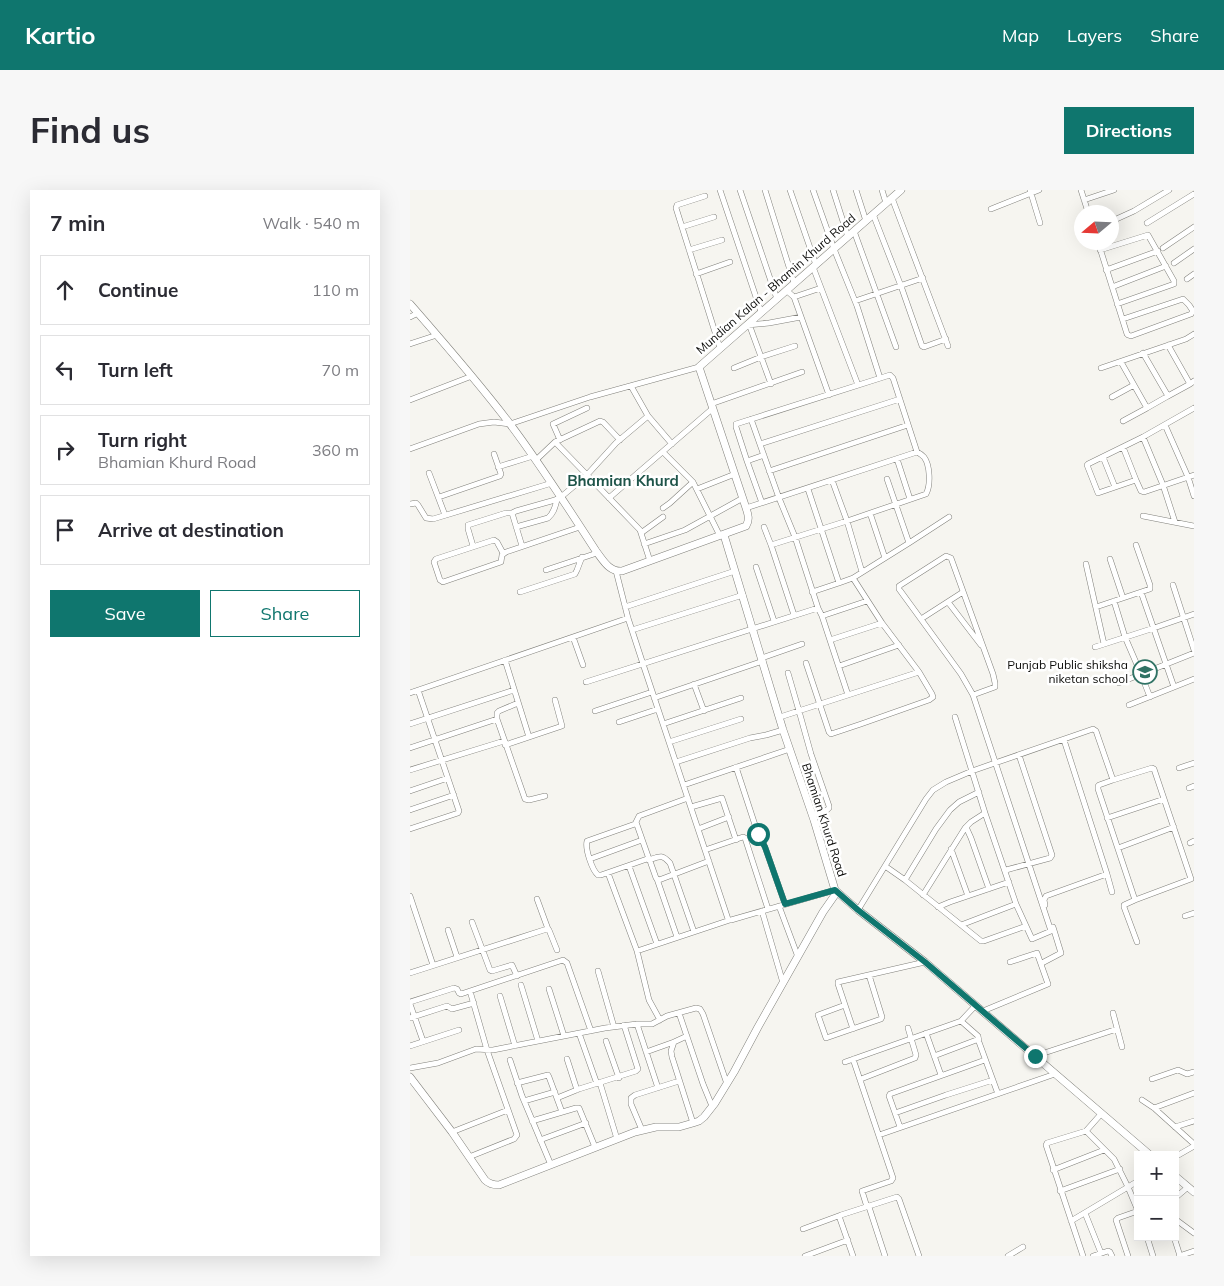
<!DOCTYPE html>
<html lang="en">
<head>
<meta charset="utf-8">
<style>
  body { margin:0; font-family:Mulish,sans-serif; background:#f7f7f7; color:#2b2b33 }
  .controls { position:absolute; right:15px; bottom:15px; display:grid; overflow:hidden; border-radius:0px; box-shadow:0 5px 20px #0002 }
  .controls button { width:45px; height:45px; display:grid; place-items:center; padding:0; border:0; border-bottom:1px solid #e1e1e2; background:#fff; color:#2b2b33; font:25px sans-serif }
  .compass { position:absolute; left:664px; top:15px; width:45px; height:45px; border-radius:50%; background:#fff; box-shadow:0 5px 20px #0002; rotate:251deg }
  .stop { position:absolute; width:15px; height:15px; margin:-11px; border:4px solid #0f766e; border-radius:50%; background:#fff }
  .stop.end { background:#0f766e; border-color:#fff; box-shadow:0 1px 5px #0008 }
  .list { margin:0; padding:0; list-style:none }
  h2 { display:flex; justify-content:space-between; align-items:center; height:65px; margin:0; padding:0 20px; font-size:21px }
  h2 small { font-size:16px; font-weight:400; color:#7c7c81 }
  .list li { display:grid; grid-template-columns:32px 1fr auto; gap:15px; align-items:center; box-sizing:border-box; height:70px; margin:0 10px 10px; padding:0 10px; border:1px solid #e1e1e2; border-radius:0px }
  .list b { display:block; font-size:19px; white-space:nowrap }
  .list p { margin:0; font-size:16px; white-space:nowrap; color:#7c7c81 }
  .list em { font-size:16px; font-style:normal; color:#7c7c81 }
  .actions { display:flex; gap:10px; padding:15px 20px }
  .actions a { flex:1; padding:11px 0; border:1px solid #0f766e; border-radius:0px; text-align:center; font-size:18px; color:#0f766e }
  .actions .main { background:#0f766e; color:#fff }
  .icon { flex:none; width:28px; height:28px; fill:none; stroke:currentColor; stroke-width:2; stroke-linecap:round; stroke-linejoin:round }
  .map { position:relative; flex:none; width:784px; height:1066px; overflow:hidden; border-radius:0px }
  header { display:flex; align-items:center; gap:30px; box-sizing:border-box; height:70px; padding:0 25px; background:#0f766e; color:#fff }
  header strong { font-size:24px }
  nav { display:flex; gap:28px; margin-inline-start:auto; font-size:18px }
  .intro { display:flex; align-items:center; justify-content:space-between; box-sizing:border-box; height:120px; padding:0 30px }
  h1 { margin:0; font-size:35px }
  .button { padding:12px 22px; border-radius:0px; background:#0f766e; color:#fff; font-size:18px; font-weight:700 }
  main { display:flex; gap:30px; padding:0 30px }
  aside { flex:1; background:#fff; border-radius:0px; box-shadow:0 5px 20px #0002 }
  .map>svg:first-child { display:block }
  .lines { fill:none; stroke-linecap:round; stroke-linejoin:round }
  .street-casing { stroke:#81807b; stroke-width:6 }
  .secondary-casing { stroke:#81807b; stroke-width:8 }
  .street { stroke:#fff; stroke-width:5 }
  .secondary { stroke:#fff; stroke-width:7 }
  .route { stroke:#0f766e; stroke-width:6 }
  .labels { text-anchor:middle; stroke-width:5; stroke-linejoin:round; paint-order:stroke }
  .street-label { font-size:12px; fill:#0c0c0a; stroke:#fff }
  .poi-label { font-size:12px; fill:#0c0c0a; stroke:#fff; text-anchor:end }
  .quarter-label { font-size:15px; font-weight:bold; fill:#1e5449; stroke:#fff }
</style>
</head>
<body>
<header>
<strong>Kartio</strong>
<nav><a>Map</a><a>Layers</a><a>Share</a></nav>
</header>
<div class="intro"><h1>Find us</h1><a class="button">Directions</a></div>
<main>
<aside>
<h2>7 min<small>Walk · 540 m</small></h2>
<ul class="list">
<li><svg class="icon" aria-label="ahead" viewBox="0 0 24 24"><path d="M12 20V5M6 11l6-6 6 6"/></svg><div><b>Continue</b></div><em>110 m</em></li>
<li><svg class="icon" aria-label="left" viewBox="0 0 24 24"><path d="M17 20v-9H6M10 6l-5 5 5 5"/></svg><div><b>Turn left</b></div><em>70 m</em></li>
<li><svg class="icon" aria-label="right" viewBox="0 0 24 24"><path d="M7 20v-9h11M14 6l5 5-5 5"/></svg><div><b>Turn right</b><p>Bhamian Khurd Road</p></div><em>360 m</em></li>
<li><svg class="icon" aria-label="arrive" viewBox="0 0 24 24"><path d="M6 21V4h12l-3 4 3 4H6"/></svg><div><b>Arrive at destination</b></div></li>
</ul>
<div class="actions"><a class="main">Save</a><a>Share</a></div>
</aside>
<div class="map">
<svg width="784" height="1066" viewBox="0 0 784 1066">
  <rect width="100%" height="100%" fill="#f6f5f0"/>
  <g class="lines">
    <g class="street-casing">
      <path id="street" d="M310,0L351,122
        M330,0L367,109
        M355,0L384,93
        M380,0L406,75
        M403,0L424,59L447,116L470,188
        M423,0L438,47
        M446,0L456,31
        M472,0L476,13
        M620,0L630,33
        M671,0L678,22
        M295,6L267,15L266,18L310,158
        M482,8L538,156
        M674,10L704,0
        M581,19L629,0
        M463,24L491,96L512,156L514,157L536,149
        M702,31L724,21L759,0
        M737,33L784,4
        M272,37L304,27
        M444,41L486,157
        M688,52L717,144L718,145L721,146L781,124L783,121L779,115L773,109L713,129
        M753,58L784,37
        M279,60L312,50
        M690,60L738,45L764,91V94L707,114
        M764,73L784,59
        M403,77L448,195
        M696,80L748,61
        M286,84L320,72
        M777,89L784,84
        M702,97L756,76
        M376,100L384,107L419,205
        M384,107L411,98
        M445,111L513,88
        M0,127L8,123
        M339,134L361,194
        M337,135L359,133L391,127
        M0,154L27,145
        M758,155L780,194L784,191
        M711,172L737,218L758,206L733,163
        M324,178L351,167L385,156
        M691,178L776,149L784,144
        M758,206L780,194
        M702,207L724,195
        M0,210L62,186
        M301,214L392,182
        M784,218L733,247L678,274L677,275L688,303L726,290L731,301L734,302L784,285
        M238,226L262,254
        M341,229L369,308L385,347L408,418L412,426L438,505
        M713,231L737,218
        M755,235L778,287L784,306
        M733,247L753,295L765,332
        M150,250L143,234L177,218
        M145,252L177,285L230,340L240,371
        M350,254L490,209
        M713,257L726,290
        M0,259L69,234L84,232L100,234L180,207L289,177
        M253,262L283,292L310,346
        M693,267L705,297
        M487,269L500,309
        M126,270L145,252L190,231L193,232L210,250
        M88,277L123,266
        M359,281L498,235
        M19,283L35,325
        M422,290L437,331L452,382
        M287,299L325,284
        M398,299L429,393L402,402
        M29,307L90,286L91,284L84,264
        M199,308L302,219
        M352,313L337,271L354,265
        M0,314L6,313L8,315L16,328L23,329L142,293
        M253,318L260,313L283,292
        M336,318L507,262L483,188L480,185L326,234V237L337,271
        M460,323L475,368
        M733,326L784,336
        M106,337L138,328C144,323 145,317 147,310
        M354,337L361,355L384,425
        M231,343L253,327
        M499,353L539,327
        M234,354L275,340L333,308
        M361,355L437,331L516,304C521,295 520,275 514,267C512,265 509,263 507,262
        M63,356L58,339V335L96,323H102
        M112,356L102,323L106,321L145,310L151,307L176,286L206,253L238,226L221,196
        M93,363L87,352L84,350L26,369L24,372L30,390L33,392L91,372L92,365L96,362L170,337
        M700,369L713,408
        M676,374L694,454
        M346,377L364,431
        M136,380L187,363
        M206,381L218,428L233,474L318,729L321,730L425,700
        M429,393L443,388L499,353L477,289
        M763,395L784,460
        M110,402L165,384L167,380L172,367
        M731,402L764,497
        M704,411L715,447L731,484L740,507
        M538,412L571,455
        M215,417L325,381
        M686,417L740,399V395L726,355
        M412,426L457,411
        M511,429L553,402
        M222,440L333,405
        M163,447L173,475
        M420,450L472,433
        M685,457L744,438L784,424
        M352,468L392,454
        M95,470L119,547
        M396,473L419,542L421,544L451,534L519,510L523,507L522,504L509,482L472,433L443,388
        M429,476L489,455
        M378,483L389,521L401,564L419,616V618L417,620L402,625
        M176,492L408,418
        M709,493L784,463
        M284,494L294,521
        M0,503L218,428
        M244,508L353,471
        M108,513L89,521L87,523V529L115,609L119,610L135,606
        M719,515L784,489
        M185,521L242,502
        M370,527L509,482
        M545,527L575,623L606,714L622,749L641,741L563,505L551,484L489,399V396L536,366L541,368L583,484L585,493V497L563,505
        M209,532L248,519
        M0,534L104,500
        M253,534L331,508
        M654,550L697,684
        M259,552L331,529
        M95,555L152,536L145,510
        M0,558L87,529
        M266,572L340,548L356,545L373,540
        M326,577L347,641L355,657L375,714
        M769,578L784,573
        M0,580L94,551
        M703,590L742,578L744,579L781,689L725,710L714,715V717L727,752
        M274,595L380,559
        M779,598L784,596
        M0,601L38,588
        M278,608L229,626L225,634L177,651C175,659 182,680 188,685H191L237,669L240,671L246,688L249,690L299,671
        M281,617L312,608L326,650
        M0,620L44,605
        M697,628L754,609
        M226,632L239,669
        M556,637L561,648L579,699
        M0,639L48,623L49,621L8,500
        M288,639L319,627
        M780,653L784,651
        M708,658L764,637
        M541,659L558,706
        M295,660L333,647L335,648L358,719
        M180,669L232,650
        M239,670C250,666 252,664 260,673L284,742
        M219,676L247,754
        M475,676L495,690L571,751H574L616,736
        M596,680L640,668L642,665L609,565
        M198,683L227,761L239,810L250,830
        M247,689L267,747
        M495,690L526,639L540,620L549,612L569,602
        M513,705L555,638L561,632L575,623
        M0,706L23,775
        M127,709L138,739
        M635,715L634,710L636,706L697,684L702,702
        M369,716L388,767
        M528,717L540,712L599,692
        M448,720L516,609L523,600L536,592L562,581L683,539L686,541L703,590L689,595L688,596V599L725,710
        M352,721L373,793
        M775,726L784,723
        M62,732L80,780L82,781L102,775L107,786
        M551,735L606,714
        M38,740L47,767
        M227,761L320,730
        M632,773L651,763L643,737
        M188,781L204,837
        M0,783L137,739L139,740L147,760
        M111,795L128,851
        M139,799L154,846
        M90,806L105,856
        M0,812L44,798L47,799L49,803L51,804L153,770L157,773L181,841
        M0,814L13,851
        M435,815L408,825L416,848L471,829L472,827L459,785
        M573,821L638,794L627,763L600,772
        M269,823L293,894L302,916
        M703,823L712,857
        M0,828L37,816L42,819L64,813
        M551,831L568,846L569,852L588,904
        M227,834L248,898
        M443,839L428,794V792L515,772
        M169,843L187,894
        M516,843L531,885
        M277,846L264,852L261,861L262,867L283,933
        M196,851L209,888
        M0,856L49,840
        M236,862L264,852
        M524,866L569,849
        M625,866L707,839
        M157,869L167,900
        M443,869L483,988L481,991L452,1001L457,1017
        M100,870L112,906L141,975
        M435,872L551,831L566,815
        M0,878L28,873L66,859L83,860L195,838L227,834H242L257,826L286,818L290,819L293,824L317,894
        M451,889L505,868L506,865L498,838
        M742,889L768,880L777,884L784,882
        M107,893L138,885L139,887L152,922
        M190,893L207,949
        M147,908L169,899L226,881L228,879L227,876L214,835
        M732,910L744,918L784,954
        M114,911L145,902
        M744,918L784,903
        M485,923L536,905L583,890
        M122,931L166,918H169L185,957
        M490,937L479,906L480,904L575,870
        M765,937L784,931
        M232,940L221,914V908L225,905L269,891
        M42,942L98,920
        M469,945L645,884
        M130,950L176,933
        M59,967L104,949L107,945L77,860L60,801
        M765,967L784,956
        M643,980L694,960
        M728,991L718,997L728,1021
        M650,1001L710,979
        M765,1008L778,997
        M459,1017L475,1066
        M675,1023L691,1063
        M429,1026L443,1066
        M765,1029L784,1043
        M661,1031L718,997L704,969L676,941
        M393,1039L431,1025L487,1007L489,1009L509,1066
        M737,1047L743,1066
        M764,1047L770,1066
        M395,1066L438,1050
        M598,1066L613,1057
        M673,1066L636,955L637,953L676,941L691,924
        M683,1066L698,1061L700,1062L702,1066
        M718,1066L706,1030L708,1028L728,1021
        M769,1066L784,1061"/>
    </g>
    <g class="secondary-casing">
      <path id="secondary" d="M0,114C34,153 69,193 100,234C131,275 158,318 186,361C193,370 199,382 212,381L336,336C340,330 338,324 336,318L289,177L491,0
        M314,345L373,540L404,630L425,700L448,720L515,772L740,965
        M0,887L42,942L75,990C79,994 83,995 89,995L225,942L246,937H269L283,933L289,931L294,927L305,913L324,882L348,837L413,722L427,702
        M765,986L784,1002"/>
    </g>
    <use href="#street" class="street"/>
    <use href="#secondary" class="secondary"/>
  </g>
  <g class="lines">
    <path class="route" d="M348,644L355,657L375,714L425,700L448,720L515,772L625,866"/>
  </g>
  <defs>
    <g id="school-ring" transform="scale(1.25)"><circle r="9.5" fill="#fff" stroke="#307365" stroke-width="1.5"/><path d="M0-5L7-2L0 1L-7-2ZM-4 1L0 2.5L4 1V4Q0 6-4 4Z" fill="#307365"/></g>
  </defs>
  <g fill-rule="evenodd">
    <use href="#school-ring" x="735" y="482"/>
  </g>
  <g class="labels">
    <g class="street-label">
      <text transform="translate(366 94) rotate(-41)" y="4">Mundian Kalan - Bhamin Khurd Road</text>
      <text transform="translate(414 630) rotate(72)" y="4">Bhamian Khurd Road</text>
    </g>
    <g class="poi-label">
      <text x="718" y="479">Punjab Public shiksha<tspan x="718" dy="14">niketan school</tspan></text>
    </g>
    <g class="quarter-label">
      <text x="213" y="296">Bhamian Khurd</text>
    </g>
  </g>
</svg>
<div class="controls">
<button>+</button>
<button>−</button>
</div>
<svg class="compass" viewBox="-18 -18 36 36"><path d="M0-13l5 13h-10z" fill="#e53935"/><path d="M0 13l5-13h-10z" fill="#7c7c81"/></svg>
<div class="stop" style="left:348px;top:644px"></div>
<div class="stop end" style="left:625px;top:866px"></div>
</div>
</main>
</body>
</html>
